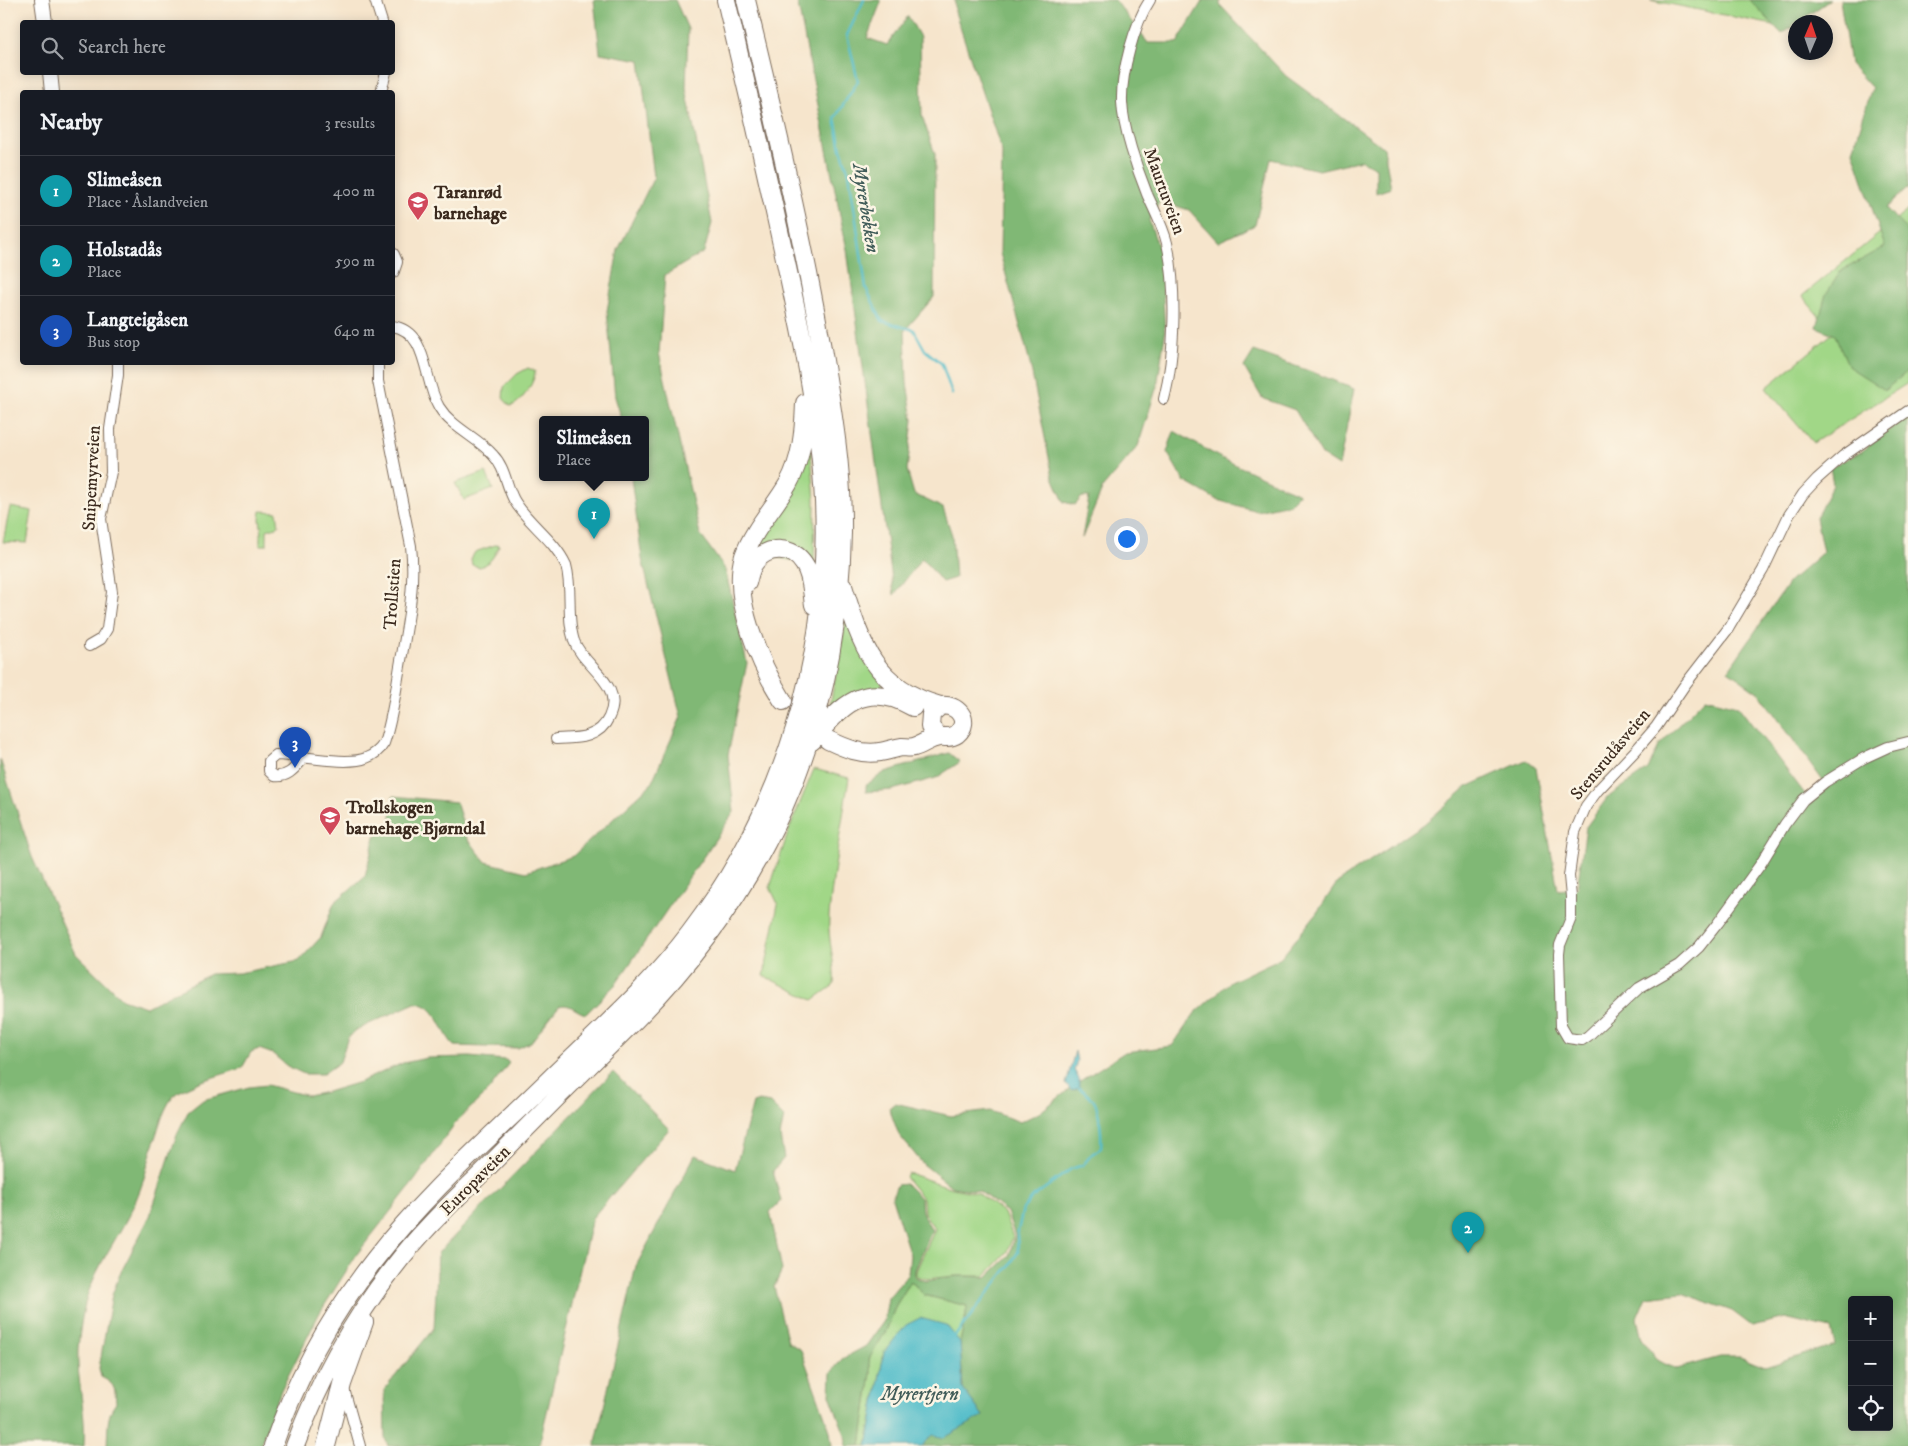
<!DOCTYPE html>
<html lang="en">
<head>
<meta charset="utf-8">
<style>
  body { margin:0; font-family:"IM FELL DW Pica",serif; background:#242831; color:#f1f3f6 }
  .controls { position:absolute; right:15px; bottom:15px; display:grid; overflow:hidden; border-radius:5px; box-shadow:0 2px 12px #0003 }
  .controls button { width:45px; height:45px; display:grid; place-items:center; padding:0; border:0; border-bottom:1px solid #363941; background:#171b24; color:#f1f3f6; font:25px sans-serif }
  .compass { position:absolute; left:1788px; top:15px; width:45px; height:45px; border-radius:50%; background:#171b24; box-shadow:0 2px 12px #0003; rotate:2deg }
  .you { position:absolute; left:1126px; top:538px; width:18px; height:18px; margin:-12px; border:4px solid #fff; border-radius:50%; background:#1a73e8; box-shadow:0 0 0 8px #1a73e833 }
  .badge { display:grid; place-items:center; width:32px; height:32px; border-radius:50%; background:#d1495b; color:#fff; font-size:16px; font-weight:700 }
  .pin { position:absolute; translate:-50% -41px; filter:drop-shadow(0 1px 2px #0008) }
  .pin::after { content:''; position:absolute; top:26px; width:18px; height:15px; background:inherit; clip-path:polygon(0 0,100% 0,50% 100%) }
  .popup { position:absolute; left:539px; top:416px; width:110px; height:65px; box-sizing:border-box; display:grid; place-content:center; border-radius:5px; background:#171b24; filter:drop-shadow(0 1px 4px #0005); font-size:16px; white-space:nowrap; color:#9ea1a6 }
  .popup b { font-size:19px; color:#f1f3f6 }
  .popup::after { content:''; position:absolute; left:50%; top:100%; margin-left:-10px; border:10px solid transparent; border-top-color:#171b24 }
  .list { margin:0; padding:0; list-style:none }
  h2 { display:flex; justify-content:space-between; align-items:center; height:65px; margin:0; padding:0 20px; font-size:21px }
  h2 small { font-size:16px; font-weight:400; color:#9ea1a6 }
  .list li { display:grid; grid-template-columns:32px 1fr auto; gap:15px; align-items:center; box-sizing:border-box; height:70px; padding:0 20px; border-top:1px solid #363941 }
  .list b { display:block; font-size:19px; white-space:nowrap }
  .list p { margin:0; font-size:16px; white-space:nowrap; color:#9ea1a6 }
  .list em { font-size:16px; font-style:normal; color:#9ea1a6 }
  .icon { flex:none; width:28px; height:28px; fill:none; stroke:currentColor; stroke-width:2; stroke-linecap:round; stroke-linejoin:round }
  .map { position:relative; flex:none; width:1908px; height:1446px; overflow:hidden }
  .search { position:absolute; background:#171b24; box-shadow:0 2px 12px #0003; left:20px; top:20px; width:375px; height:55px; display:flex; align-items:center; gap:12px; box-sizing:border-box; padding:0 18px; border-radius:5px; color:#9ea1a6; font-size:19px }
  .panel { position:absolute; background:#171b24; box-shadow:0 2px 12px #0003; left:20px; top:90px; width:375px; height:275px; border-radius:5px }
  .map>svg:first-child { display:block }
  .green { fill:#a1d787; stroke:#6e8052 }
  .forest { fill:#80b874; stroke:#5e7149; fill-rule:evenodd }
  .water { fill:#4fbcc9; stroke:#457374 }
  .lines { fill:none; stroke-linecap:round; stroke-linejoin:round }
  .stream { stroke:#4fbcc9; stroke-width:2.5 }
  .street-casing { stroke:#7c6b5b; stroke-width:12 }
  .secondary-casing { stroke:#7c6b5b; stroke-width:16 }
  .highway-casing { stroke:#7c6b5b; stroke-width:20 }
  .street { stroke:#fff; stroke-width:10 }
  .secondary { stroke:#fff; stroke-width:14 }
  .highway { stroke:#fff; stroke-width:18 }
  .labels { text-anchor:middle; stroke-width:5; stroke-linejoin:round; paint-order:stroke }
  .street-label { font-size:18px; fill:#3b2a1e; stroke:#fcf5e5 }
  .poi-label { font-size:18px; font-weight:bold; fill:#3b2a1e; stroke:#fcf5e5; text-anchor:start }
  .water-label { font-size:19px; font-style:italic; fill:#425d5a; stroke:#fcf5e5 }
</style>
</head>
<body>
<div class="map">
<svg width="1908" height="1446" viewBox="0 0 1908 1446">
  <rect width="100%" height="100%" fill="#fcf5e5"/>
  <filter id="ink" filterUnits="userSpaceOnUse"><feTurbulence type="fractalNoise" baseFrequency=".02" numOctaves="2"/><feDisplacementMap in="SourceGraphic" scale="10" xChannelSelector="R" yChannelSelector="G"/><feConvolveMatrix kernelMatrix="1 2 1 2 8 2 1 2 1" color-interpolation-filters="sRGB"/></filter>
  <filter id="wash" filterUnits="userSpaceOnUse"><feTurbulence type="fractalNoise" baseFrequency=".0096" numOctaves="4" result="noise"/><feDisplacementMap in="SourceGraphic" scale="20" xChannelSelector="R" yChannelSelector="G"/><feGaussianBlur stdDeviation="1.12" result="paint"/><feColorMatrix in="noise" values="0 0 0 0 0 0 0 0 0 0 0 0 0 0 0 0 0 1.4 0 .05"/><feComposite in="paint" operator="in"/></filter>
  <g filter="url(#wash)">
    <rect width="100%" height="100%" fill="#f6e5cc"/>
    <path class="green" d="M1650,0H1791L1793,29Z
      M1908,210V383L1813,443L1766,388L1833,333L1802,296Z
      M528,368L535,371C536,380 521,405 510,406L503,398L504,387L517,374Z
      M809,431L815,500L814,575L810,563L749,554Z
      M486,472L493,489L464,500L455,483Z
      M10,507L32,511L27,543L3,542Z
      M261,511L277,512L279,526L267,530V545H260V534H262L260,519Z
      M498,544L499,546C494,556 491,563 480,567L472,565L471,559L475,552Z
      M846,620L885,688L828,716Z
      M814,769L849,778C842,824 833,870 829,916C827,940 836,962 834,985L813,1000L764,976L778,904L770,887L790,827Z
      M908,1173L952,1188L978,1193L1004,1213L1013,1237L1006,1254L985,1276H953L926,1279L916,1276V1271L935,1229L924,1213L923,1199L905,1177Z
      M911,1281L924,1295L967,1306L965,1320L960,1342L946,1325L884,1352L867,1446H861L871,1373L869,1359L886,1331L896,1305Z"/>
    <path class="forest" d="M594,0H675L688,29L686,88L712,223L704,252L665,275L659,353L700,534L725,569L747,663L728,755L734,812L616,984L586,1014C576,1012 570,1002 559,1006L531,1042L518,1048L455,1046C440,1032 439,1004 415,1003L356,1030L348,1037L340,1062L323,1074H304L287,1066L273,1054L259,1049L251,1052L242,1068C225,1074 185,1084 173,1097C158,1114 149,1167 140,1190C128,1224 103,1254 90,1288C83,1305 80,1329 78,1348C76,1381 87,1413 84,1446H0V759L32,857L76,954L122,999L146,1007L210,974L239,973L299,961L321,937L334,903L365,876L375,837L390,828L393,796L456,802L468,839L486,862L526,872L573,856L651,784L681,717L642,559L631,478H645V420H622L615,397L607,311L618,250L654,177L640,60L600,53Z
      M797,0H880L881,2L867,38L887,45L908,16L920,37L922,116L935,154L934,297L905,330L907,383L913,420L907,470L914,494L943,508L952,535L955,578L942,582L922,558L894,595L847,250Z
      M955,0H1115L1148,43H1177L1203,0H1220V5L1286,76L1384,148L1391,188L1376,193V168L1361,160L1319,170L1271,159L1255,225L1218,242L1189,210L1160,201L1149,220L1161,255L1165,335L1157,386L1138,446L1103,487L1082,538L1089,497H1082L1075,505L1064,502L1053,477L1029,359L1000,253L1002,152L955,12Z
      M1750,0H1830L1798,22H1796L1795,24L1782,34Z
      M1840,0H1908V188L1886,208L1908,232V371L1885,390L1849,367L1835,335L1817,327L1826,294L1841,271L1885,247L1853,151L1872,88L1850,64Z
      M1254,351L1320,375L1354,389L1339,466L1322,455L1295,410L1262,398L1244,367Z
      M1908,415V1446H922L933,1435L983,1416L963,1389L960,1342L965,1320L967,1306L924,1295L911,1281L896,1305L886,1331L869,1359L871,1373L861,1446H846L847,1440L830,1395L831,1373L842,1359L866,1346L884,1321L888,1298L908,1274L910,1255L892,1198L897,1185L906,1184L921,1199L922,1213L932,1230L915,1270V1277L925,1281L958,1276L987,1277L1009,1256L1015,1236L1007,1212L979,1191L952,1187L923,1164L899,1135L889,1108L895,1103L951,1116L990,1111L1020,1122L1039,1113L1080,1081L1125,1052L1172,1046L1195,1013L1230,982L1281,958L1316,914L1337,883L1424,824L1467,787L1526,760L1536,768L1558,890L1577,888L1586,827L1607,798L1648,769L1660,744L1705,698L1738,706L1811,802L1826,785L1759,693L1728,671L1789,582L1823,552L1816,518L1833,484L1830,467L1861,452ZM1682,1293L1732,1311L1752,1326L1785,1318L1831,1329L1835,1345L1765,1367L1740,1357H1720L1677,1369L1658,1361L1642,1340L1637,1318L1646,1297ZM1852,1300H1889V1427H1852Z
      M1174,431L1219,457L1299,494L1289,504L1257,511L1217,500L1184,481L1167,452Z
      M949,753L960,762L936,778L892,790L866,792V785L885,772Z
      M469,1057L506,1060L509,1063L489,1090L456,1122L415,1180L357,1254L319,1314L281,1390L260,1446H107C108,1431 106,1415 116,1403C115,1388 115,1384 101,1377L99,1368L112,1295L120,1274L150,1216L177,1134L188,1112L203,1100L249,1087L267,1085L308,1096L327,1092L360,1082L403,1063L427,1058Z
      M613,1072L669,1129L592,1218L539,1446H388L385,1438L384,1390L434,1328L438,1253Z
      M759,1101L770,1103L784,1117L780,1136L784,1158L773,1171L781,1201L770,1212L782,1270L774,1287L788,1342L801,1350L830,1431L832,1446H595L636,1266L695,1155L735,1170L753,1103Z"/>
    <path class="water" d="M1075,1051L1077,1061L1074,1070L1079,1079V1088L1071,1091L1066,1084Z
      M920,1318L946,1325L960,1342L963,1389L983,1416L944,1438L933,1435L922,1446H867L884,1352L906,1325Z"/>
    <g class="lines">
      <path class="stream" d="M864,0L847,35L858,81L835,118L841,149L849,173L866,288L882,321L914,330L925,350L942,364L952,394
        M955,1336L1009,1266L1018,1252L1017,1235L1023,1209L1033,1197L1071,1169L1083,1165L1092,1154L1101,1148C1102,1136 1100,1112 1094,1101C1090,1096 1084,1092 1079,1088"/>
    </g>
  </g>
  <g filter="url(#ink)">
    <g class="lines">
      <g class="street-casing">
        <path id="street" d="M375,0L382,22
          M1150,0C1134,24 1121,73 1122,102C1123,128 1137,169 1147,194C1154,210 1163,226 1167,243C1177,287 1175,356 1164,399
          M381,92L386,72
          M392,326C429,331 423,381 439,407C452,428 477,437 493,455C505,467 506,485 514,500C528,524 554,539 566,565C573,590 566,617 574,641C584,668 625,684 609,717C599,739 577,738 556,739
          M1908,411L1843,456L1817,479L1803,494L1789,515L1763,570L1728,629L1684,686L1656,727L1637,749L1598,790L1586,806L1575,832L1569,876L1571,897V918L1560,945L1559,954L1561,1026L1568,1038L1582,1040L1588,1036L1639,988L1679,965L1699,947L1718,923L1760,865L1785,824L1803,800L1825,782L1864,758L1888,747L1908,742
          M89,646L101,639L107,629L112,592L101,519L111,472L110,429L118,375V362
          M304,758C295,768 288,778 274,776L269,771V761L276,755C298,755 347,766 366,758C374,755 380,750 384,743C392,720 395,695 399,672C406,630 416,589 411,546L378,381V362
          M344,1389L360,1446"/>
      </g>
      <g class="secondary-casing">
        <path id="secondary" d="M42,0L45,22
          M50,72L52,92
          M392,255L395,262L392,271"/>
      </g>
      <g class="highway-casing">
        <path id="highway" d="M747,583C749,576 750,568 755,562C768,545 793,546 804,564C812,575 812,592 814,605
          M843,586C861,644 874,688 940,706
          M783,701C761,666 731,598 744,556C753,530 774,508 788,484C802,459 804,431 805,403
          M828,740C845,748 861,755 880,752C887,751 895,748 902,747C906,747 910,748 914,747C922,745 930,738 939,737C946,736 950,739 957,734C972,721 957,703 940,706L931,714L930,727L939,737
          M812,741C842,705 865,679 913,707
          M273,1446C296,1378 331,1315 375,1259C427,1192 493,1135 553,1076C600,1030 650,986 690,933C784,810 831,655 824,501C820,416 801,332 783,249C765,166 746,83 726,0
          M295,1446C319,1381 352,1321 394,1267C422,1230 457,1198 490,1165C532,1122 575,1079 618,1037C763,898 838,735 842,533C843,468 831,402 820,337C800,224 773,112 746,0
          M326,1446L342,1384L364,1322"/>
      </g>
      <use href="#street" class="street"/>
      <use href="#secondary" class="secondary"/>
      <use href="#highway" class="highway"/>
    </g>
  </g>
  <defs>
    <g id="school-pin" transform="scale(1.125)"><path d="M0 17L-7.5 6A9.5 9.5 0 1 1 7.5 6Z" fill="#d1495b" stroke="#fcf5e5"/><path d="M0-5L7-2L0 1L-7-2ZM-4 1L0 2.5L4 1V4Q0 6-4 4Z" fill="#fff"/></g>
  </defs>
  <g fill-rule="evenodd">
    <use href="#school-pin" x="418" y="202"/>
    <use href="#school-pin" x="330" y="817"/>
  </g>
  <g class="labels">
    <g class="street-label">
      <text transform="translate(1165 191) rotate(70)" y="6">Maurtuveien</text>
      <text transform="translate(91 478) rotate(-87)" y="6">Snipemyrveien</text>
      <text transform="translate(392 594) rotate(-86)" y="6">Trollstien</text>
      <text transform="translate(1610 754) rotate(-50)" y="6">Stensrudåsveien</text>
      <text transform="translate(475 1180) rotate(-45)" y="6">Europaveien</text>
    </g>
    <g class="poi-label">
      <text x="434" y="198">Taranrød<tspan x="434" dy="21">barnehage</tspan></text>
      <text x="346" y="813">Trollskogen<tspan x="346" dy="21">barnehage Bjørndal</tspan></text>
    </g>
    <g class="water-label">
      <text transform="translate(867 208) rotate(81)" y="7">Myrerbekken</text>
      <text x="920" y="1400">Myrertjern</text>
    </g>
  </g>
</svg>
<div class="controls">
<button>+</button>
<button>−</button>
<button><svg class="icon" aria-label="locate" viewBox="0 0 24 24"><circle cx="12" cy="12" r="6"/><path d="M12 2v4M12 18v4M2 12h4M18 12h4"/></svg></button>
</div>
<svg class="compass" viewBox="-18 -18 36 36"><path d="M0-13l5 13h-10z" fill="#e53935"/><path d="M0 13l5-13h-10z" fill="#9ea1a6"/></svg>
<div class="you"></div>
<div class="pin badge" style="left:594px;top:539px;background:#0f9aa8">1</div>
<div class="popup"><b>Slimeåsen</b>Place</div>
<div class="pin badge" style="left:1468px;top:1253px;background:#0f9aa8">2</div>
<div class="pin badge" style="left:295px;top:768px;background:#1a4fb4">3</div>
<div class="search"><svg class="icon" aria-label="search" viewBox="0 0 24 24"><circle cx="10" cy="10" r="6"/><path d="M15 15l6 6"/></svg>Search here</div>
<section class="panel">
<h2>Nearby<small>3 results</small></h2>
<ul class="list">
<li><span class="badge" style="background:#0f9aa8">1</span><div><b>Slimeåsen</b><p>Place · Åslandveien</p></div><em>400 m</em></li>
<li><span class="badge" style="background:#0f9aa8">2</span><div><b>Holstadås</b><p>Place</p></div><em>590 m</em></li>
<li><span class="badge" style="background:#1a4fb4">3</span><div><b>Langteigåsen</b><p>Bus stop</p></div><em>640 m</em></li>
</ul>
</section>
</div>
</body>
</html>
